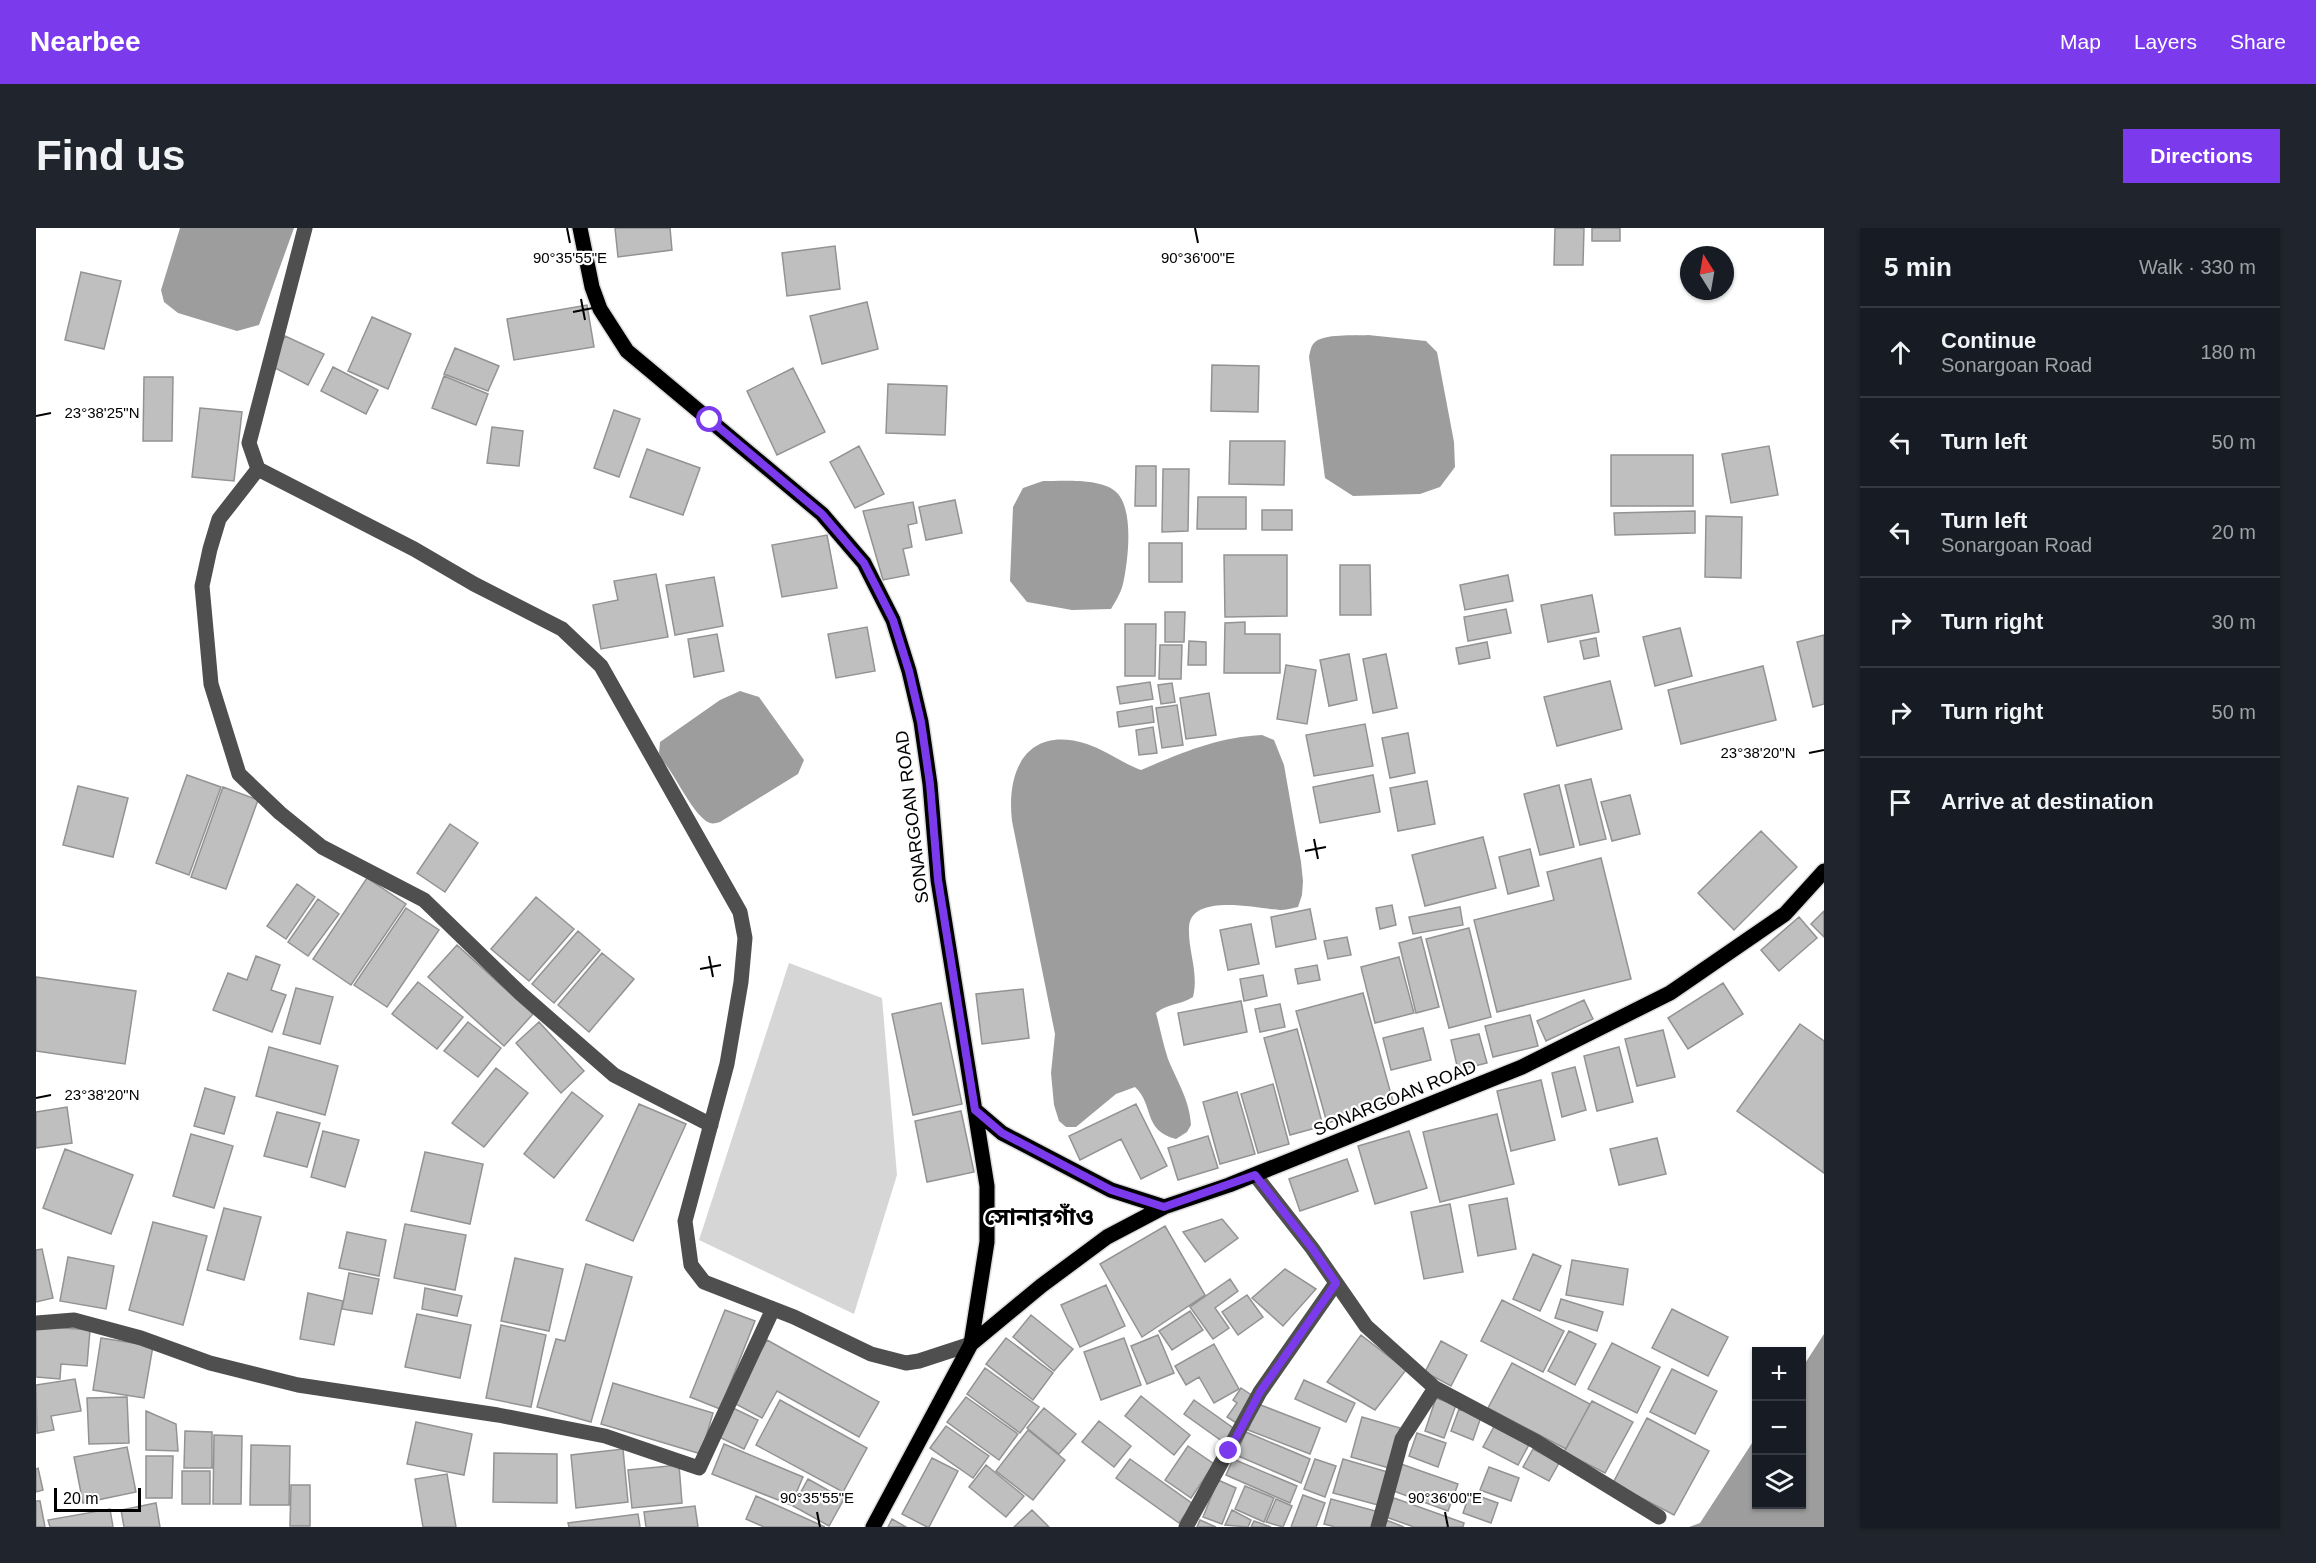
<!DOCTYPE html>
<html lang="en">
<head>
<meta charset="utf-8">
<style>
  body { margin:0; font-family:Helvetica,"Noto Sans Bengali",sans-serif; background:#20242c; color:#f1f3f6 }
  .controls { position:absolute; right:18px; bottom:18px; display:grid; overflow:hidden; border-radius:0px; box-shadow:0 2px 4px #0004 }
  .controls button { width:54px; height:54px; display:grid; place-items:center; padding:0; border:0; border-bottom:2px solid #363941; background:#171b24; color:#f1f3f6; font:30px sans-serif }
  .compass { position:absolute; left:1644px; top:18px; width:54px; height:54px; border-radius:50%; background:#171b24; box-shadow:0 2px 4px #0004; rotate:349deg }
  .scale { position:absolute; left:18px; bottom:15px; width:87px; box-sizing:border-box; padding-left:6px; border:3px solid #000; border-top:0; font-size:16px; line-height:21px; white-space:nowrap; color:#000; -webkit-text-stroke:4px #fff; paint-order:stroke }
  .stop { position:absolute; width:18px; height:18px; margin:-14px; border:4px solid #7c3aed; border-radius:50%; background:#fff }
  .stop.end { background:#7c3aed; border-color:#fff; box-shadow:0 2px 6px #0008 }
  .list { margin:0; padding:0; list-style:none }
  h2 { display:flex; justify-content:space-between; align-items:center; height:78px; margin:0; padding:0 24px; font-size:26px }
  h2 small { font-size:20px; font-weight:400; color:#9ea1a6 }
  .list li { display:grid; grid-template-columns:39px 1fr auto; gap:18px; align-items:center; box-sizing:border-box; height:90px; padding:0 24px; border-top:2px solid #363941 }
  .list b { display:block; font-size:22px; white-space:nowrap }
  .list p { margin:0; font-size:20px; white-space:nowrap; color:#9ea1a6 }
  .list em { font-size:20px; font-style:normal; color:#9ea1a6 }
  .icon { flex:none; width:33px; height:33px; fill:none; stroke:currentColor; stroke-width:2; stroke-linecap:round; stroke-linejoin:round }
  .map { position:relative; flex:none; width:1788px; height:1299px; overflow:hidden; border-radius:0px }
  header { display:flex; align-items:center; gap:36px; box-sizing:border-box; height:84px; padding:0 30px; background:#7c3aed; color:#fff }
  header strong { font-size:28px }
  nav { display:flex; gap:33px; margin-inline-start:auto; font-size:21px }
  .intro { display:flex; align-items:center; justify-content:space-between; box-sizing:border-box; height:144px; padding:0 36px }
  h1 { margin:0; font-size:42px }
  .button { padding:15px 27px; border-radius:0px; background:#7c3aed; color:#fff; font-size:21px; font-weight:700 }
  main { display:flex; gap:36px; padding:0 36px }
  aside { flex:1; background:#171b24; border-radius:0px; box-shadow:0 2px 4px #0004 }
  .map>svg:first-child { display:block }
  .green { fill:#d6d6d6 }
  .water { fill:#9d9d9d }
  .building { fill:#bfbfbf; stroke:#939393; stroke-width:1.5 }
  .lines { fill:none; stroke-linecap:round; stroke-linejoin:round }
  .major-casing { stroke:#dbdbdb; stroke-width:18 }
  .minor { stroke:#4f4f4f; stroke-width:15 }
  .major { stroke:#000; stroke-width:15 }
  .route { stroke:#7c3aed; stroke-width:8 }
  .ticks { fill:none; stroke:#000; stroke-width:2 }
  .labels { text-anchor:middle; stroke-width:4.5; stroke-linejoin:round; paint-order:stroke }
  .street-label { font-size:18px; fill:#000; stroke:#fff }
  .district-label { font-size:24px; font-weight:bold; fill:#000; stroke:#fff }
  .ticks-label { font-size:15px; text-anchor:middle; fill:#000; stroke:#fff; stroke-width:4.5; stroke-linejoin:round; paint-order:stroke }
</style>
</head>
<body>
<header>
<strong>Nearbee</strong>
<nav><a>Map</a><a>Layers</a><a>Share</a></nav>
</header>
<div class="intro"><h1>Find us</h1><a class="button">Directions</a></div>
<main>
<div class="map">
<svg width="1788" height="1299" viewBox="0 0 1788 1299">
  <rect width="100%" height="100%" fill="#fff"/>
  <path class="green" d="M753,735L846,770L861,947L818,1086L663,1012Z"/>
  <path class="water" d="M144,0H258L223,97L201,103L142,85L128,74L125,62Z
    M1332,107L1390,113L1401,124L1418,214L1419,239L1404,259L1384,266L1317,268L1289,250L1273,129C1274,124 1275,118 1278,115C1287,105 1319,108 1332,107Z
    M1007,253C1026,253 1064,250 1079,263C1099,279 1092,334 1087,356C1085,365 1079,374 1075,381L1036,382L991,374L974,353L977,279L987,260Z
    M704,463L723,469L768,532L762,546L684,594C678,596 674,596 670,593C654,581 640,548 626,532L623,525L624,514L684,472Z
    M1226,507L1238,512L1248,537L1265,634L1267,653L1266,667L1262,679C1256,680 1250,682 1244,682C1223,681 1154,664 1153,700C1152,723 1163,745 1157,769C1145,777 1132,775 1120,785C1124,800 1127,816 1132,831C1141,853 1154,873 1155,897L1151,904L1140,911C1106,902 1119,878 1099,859L1080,866L1040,899H1030L1023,893L1018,877L1015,845L1019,806L976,593C970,542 991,497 1051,516C1069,522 1086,535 1105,542C1145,525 1182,509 1226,507Z
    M1788,1106V1299H1653L1664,1295L1720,1209V1276H1766V1140Z"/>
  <path class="building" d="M579,0H634L636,22L582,29Z
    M1519,0H1548L1547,37H1518Z
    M1556,0H1584V13H1556Z
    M799,18L804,61L751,68L746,25Z
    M45,44L85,53L68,121L29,112Z
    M831,74L842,121L786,136L774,88Z
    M551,77L558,119L478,132L471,91Z
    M336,89L375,106L352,161L312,143Z
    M249,108L288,126L272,157L235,138Z
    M419,120L463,138L452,163L408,146Z
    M1176,137L1223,138L1222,184L1175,183Z
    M297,139L342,162L330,186L285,163Z
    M757,140L789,204L741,227L711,163Z
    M408,148L452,166L440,197L396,180Z
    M108,149H137L136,213H107Z
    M852,156L911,158L909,207L850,205Z
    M164,180L206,184L198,253L156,249Z
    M578,182L604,191L583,249L558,240Z
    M456,199L487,203L483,238L451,235Z
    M1194,213H1249L1248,257L1193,256Z
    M823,218L848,266L819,280L794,234Z
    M1733,218L1742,267L1695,275L1686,226Z
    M611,221L664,240L647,287L594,269Z
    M1575,227H1657V278H1575Z
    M1100,238H1120V278H1099Z
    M1127,241H1153L1152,303L1126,304Z
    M1162,269H1210V301H1161Z
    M919,272L926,305L890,312L883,279Z
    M877,274L881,295L872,297L876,319L867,321L873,347L847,352L827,283Z
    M1226,282H1256V302H1226Z
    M1659,283V305L1579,307L1578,285Z
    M1670,288L1706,289L1705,350L1669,349Z
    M791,307L801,360L746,369L736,317Z
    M1113,315H1146V354H1113Z
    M1188,327H1251V388L1189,389Z
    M1304,337H1334L1335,387H1304Z
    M620,346L632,409L565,421L557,377L582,372L578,353Z
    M1472,347L1477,373L1429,382L1424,357Z
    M678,349L687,398L639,407L630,357Z
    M1556,367L1563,404L1512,414L1505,377Z
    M1470,381L1475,405L1432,413L1428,389Z
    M1129,384H1149L1148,414H1129Z
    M1209,394V406H1244V445H1188L1189,395Z
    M1089,396H1120L1119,448H1089Z
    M831,399L839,443L800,450L792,406Z
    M1644,400L1656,448L1619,458L1607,409Z
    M681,406L688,443L658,449L652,411Z
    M1788,407V476L1777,479L1761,414Z
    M1560,410L1563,428L1548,431L1544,413Z
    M1153,413L1170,414V437H1152Z
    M1451,414L1454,430L1423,436L1420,420Z
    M1124,417H1146L1145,451H1123Z
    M1313,426L1321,472L1293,478L1284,432Z
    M1350,426L1361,480L1337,485L1327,431Z
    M1250,437L1280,442L1271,496L1241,491Z
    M1727,438L1740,492L1645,516L1632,462Z
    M1574,453L1586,501L1521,518L1508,469Z
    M1114,454L1117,471L1084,476L1081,459Z
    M1136,455L1139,474L1125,476L1122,457Z
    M1173,465L1180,507L1150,511L1144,470Z
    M1141,477L1147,517L1126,520L1120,480Z
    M1116,478L1118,494L1083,499L1081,484Z
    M1329,496L1337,538L1278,548L1270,507Z
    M1117,499L1121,525L1103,527L1100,502Z
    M1372,505L1379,545L1354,550L1346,510Z
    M151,547L185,559L153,647L120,635Z
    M1337,547L1344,584L1284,595L1277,559Z
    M1555,551L1570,611L1544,617L1529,557Z
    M1391,553L1399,596L1362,603L1354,560Z
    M1523,557L1538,619L1504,627L1488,566Z
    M42,558L92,570L77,629L27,617Z
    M187,559L222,572L190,661L155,649Z
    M1594,567L1604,606L1576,613L1565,574Z
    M414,596L442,615L409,664L381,645Z
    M1725,603L1761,639L1698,702L1662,665Z
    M1447,609L1460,660L1389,678L1376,627Z
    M1494,621L1503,658L1472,666L1463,629Z
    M1565,630L1595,751L1461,784L1438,692L1518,672L1511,644Z
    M331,650L370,676L315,757L277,731Z
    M261,656L279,669L250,711L231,698Z
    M500,669L538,701L493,753L455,721Z
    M282,671L303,686L272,728L252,714Z
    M1356,677L1360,697L1344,701L1340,680Z
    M1424,679L1427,697L1377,706L1373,689Z
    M370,680L403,702L351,779L318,757Z
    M1274,681L1280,711L1240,719L1235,689Z
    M1788,683V709L1775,696Z
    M1763,689L1781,710L1743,743L1725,722Z
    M1215,696L1223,736L1192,742L1184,702Z
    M1433,700L1455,789L1413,800L1390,711Z
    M542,703L564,722L518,775L496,756Z
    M1311,709L1315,727L1292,731L1288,713Z
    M1385,709L1403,779L1380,785L1363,715Z
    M421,717L497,786L468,818L392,749Z
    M566,725L598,751L553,804L522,777Z
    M220,728L244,737L235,762L250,767L236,804L177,782L192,745L211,752Z
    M1363,729L1378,785L1339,795L1325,739Z
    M1281,737L1284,752L1262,756L1259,741Z
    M1227,747L1231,768L1208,773L1204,751Z
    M0,749L100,763L89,836L0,823Z
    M382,754L427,789L401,821L356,786Z
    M1687,755L1707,786L1652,821L1632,790Z
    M260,760L297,769L284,816L247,806Z
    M987,761L993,810L946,816L940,766Z
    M1327,765L1358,877L1291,895L1260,783Z
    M1548,772L1557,791L1510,813L1501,793Z
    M1205,773L1211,804L1148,817L1142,785Z
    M905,775L926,876L877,887L856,786Z
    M1244,776L1249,799L1224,804L1219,781Z
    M1494,787L1502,818L1457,829L1449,798Z
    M432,794L465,820L442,849L408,823Z
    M503,794L548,843L525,865L480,815Z
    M1764,796L1788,813V945L1701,883Z
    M1387,800L1395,832L1355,842L1347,810Z
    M1261,801L1287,898L1254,907L1228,810Z
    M1627,802L1639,849L1601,858L1589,811Z
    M1443,806L1451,835L1422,842L1415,812Z
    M233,819L302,838L289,887L220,868Z
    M1583,819L1597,874L1561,883L1548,828Z
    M1539,839L1550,882L1526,889L1516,845Z
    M460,840L492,865L448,919L416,895Z
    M1505,852L1519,912L1475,923L1461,863Z
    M1237,856L1253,916L1222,925L1205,866Z
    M169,860L199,869L188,906L158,898Z
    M536,864L567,888L518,950L488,926Z
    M1201,864L1219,926L1184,936L1167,874Z
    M603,876L650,896L597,1013L550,992Z
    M1100,876L1131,938L1105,951L1085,911L1044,932L1033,908Z
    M31,879L36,915L0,920V884Z
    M925,883L938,944L891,954L879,893Z
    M241,884L284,895L271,939L228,928Z
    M1461,886L1478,956L1404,974L1387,904Z
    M287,903L323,912L309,959L275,949Z
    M1373,903L1391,960L1339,976L1322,918Z
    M155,906L197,918L178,980L137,968Z
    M1172,908L1182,940L1142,952L1132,920Z
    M1621,910L1630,946L1583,957L1574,921Z
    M29,921L97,947L75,1006L7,980Z
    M389,924L447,936L434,996L375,983Z
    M1311,931L1322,963L1264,983L1253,951Z
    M1471,970L1480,1021L1442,1028L1433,977Z
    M1414,976L1427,1044L1388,1051L1375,984Z
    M188,980L225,989L208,1052L171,1042Z
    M1186,991L1202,1010L1169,1034L1147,1004Z
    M117,994L171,1008L147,1097L93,1082Z
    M369,996L430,1007L419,1062L358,1050Z
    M1129,998L1169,1067L1106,1109L1064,1036Z
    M311,1004L350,1012L343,1048L303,1040Z
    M6,1021L17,1070L0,1074V1022Z
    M1497,1026L1525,1038L1504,1083L1477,1071Z
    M32,1029L78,1038L70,1081L24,1073Z
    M479,1030L527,1041L513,1103L465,1093Z
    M1536,1032L1592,1041L1587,1077L1530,1067Z
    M550,1036L596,1049L555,1194L501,1179L520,1111L529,1113Z
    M1249,1041L1280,1061L1247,1098L1216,1070Z
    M313,1045L343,1051L336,1086L306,1081Z
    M1194,1051L1202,1063L1179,1080L1193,1100L1177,1111L1154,1079Z
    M1070,1057L1089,1098L1044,1119L1025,1077Z
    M389,1060L426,1068L421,1088L386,1081Z
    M272,1065L307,1073L298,1117L264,1111Z
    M1211,1067L1227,1089L1202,1107L1186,1084Z
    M1525,1071L1567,1084L1561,1103L1519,1090Z
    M1466,1072L1528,1103L1507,1144L1445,1113Z
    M1636,1081L1692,1109L1672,1148L1616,1120Z
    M689,1082L719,1093L684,1181L654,1169Z
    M1154,1083L1167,1102L1136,1122L1123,1103Z
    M381,1086L435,1097L424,1150L369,1139Z
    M995,1087L1037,1121L1018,1143L977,1109Z
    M465,1097L510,1107L495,1179L450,1170Z
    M0,1098L54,1102L51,1138L25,1136L24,1151L0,1149Z
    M1533,1103L1560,1116L1539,1157L1512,1143Z
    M1122,1107L1138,1145L1111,1156L1095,1118Z
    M1325,1107L1370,1142L1339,1182L1291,1154Z
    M65,1110L117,1118L108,1170L57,1162Z
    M970,1110L1017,1145L997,1172L950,1136Z
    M1088,1110L1105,1157L1065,1172L1048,1124Z
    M731,1112L843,1174L823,1209L741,1163L726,1190L696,1174Z
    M1405,1113L1431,1127L1415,1158L1389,1144Z
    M1576,1115L1624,1139L1601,1185L1552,1161Z
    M1178,1116L1203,1161L1178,1175L1163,1149L1150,1157L1139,1138Z
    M1476,1135L1554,1176L1530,1221L1452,1180Z
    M949,1140L1003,1179L984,1205L931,1166Z
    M1636,1141L1681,1163L1659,1206L1614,1184Z
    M39,1151L45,1183L15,1188L18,1202L1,1205L0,1157Z
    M1268,1152L1319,1175L1310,1194L1259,1171Z
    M577,1155L677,1185L665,1226L565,1196Z
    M1205,1160L1220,1170L1202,1196L1191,1189L1201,1175L1197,1172Z
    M1105,1168L1154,1207L1138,1227L1089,1188Z
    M91,1169L93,1215L53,1216L51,1170Z
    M930,1169L982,1206L963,1232L911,1194Z
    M1400,1170L1420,1177L1408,1210L1389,1203Z
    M744,1172L831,1220L807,1264L720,1217Z
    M1158,1172L1200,1202L1190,1216L1148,1186Z
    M1556,1173L1597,1194L1569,1245L1528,1224Z
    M1222,1176L1284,1200L1274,1226L1212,1202Z
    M697,1180L722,1192L708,1221L683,1209Z
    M1008,1180L1040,1206L1023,1226L991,1200Z
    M1423,1181L1445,1189L1437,1212L1415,1203Z
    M110,1183L140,1196L142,1223L110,1222Z
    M1326,1189L1364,1200L1353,1240L1315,1229Z
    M1611,1190L1673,1223L1638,1287L1577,1255Z
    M1063,1193L1095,1218L1078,1239L1046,1214Z
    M380,1194L436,1206L428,1247L371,1236Z
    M1460,1195L1495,1213L1482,1237L1447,1219Z
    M910,1198L953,1228L937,1250L894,1220Z
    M992,1202L1029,1232L997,1272L960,1243Z
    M149,1203L176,1204V1240H148Z
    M1210,1204L1274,1231L1265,1255L1200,1227Z
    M1381,1205L1410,1215L1402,1239L1373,1228Z
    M178,1207L206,1208L205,1276H177Z
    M688,1216L767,1249L755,1277L676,1246Z
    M215,1217L254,1218L253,1277H214Z
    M1152,1218L1178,1236L1155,1270L1129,1252Z
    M91,1219L100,1264L47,1275L38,1229Z
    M587,1221L592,1274L540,1280L535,1227Z
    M1497,1221L1523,1235L1513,1253L1487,1239Z
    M458,1225L521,1226V1275L457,1274Z
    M110,1228H137L136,1270H110Z
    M896,1230L922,1243L893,1299H891L866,1286Z
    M1094,1231L1157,1276L1143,1295L1080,1250Z
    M1197,1231L1261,1258L1254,1275L1190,1247Z
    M1279,1231L1300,1238L1289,1269L1268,1261Z
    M1307,1231L1355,1245L1346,1278L1297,1265Z
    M1365,1236L1422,1256L1412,1283L1355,1262Z
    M643,1237L646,1275L596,1280L592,1242Z
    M950,1237L988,1268L970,1289L933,1259Z
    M1453,1239L1483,1250L1475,1273L1444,1262Z
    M2,1240L7,1262L0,1264V1241Z
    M146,1243H174V1276H146Z
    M411,1246L420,1299H387L379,1251Z
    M772,1251L808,1271L793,1298L757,1278Z
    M1182,1252L1200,1260L1186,1296L1167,1289Z
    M255,1257H274V1298H254Z
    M1209,1258L1238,1270L1228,1294L1199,1281Z
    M1434,1265L1462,1275L1455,1295L1427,1285Z
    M1267,1267L1289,1275L1280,1299H1255Z
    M720,1268L789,1299H728L710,1291Z
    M1358,1270L1428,1295L1427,1299H1378L1350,1289Z
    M1240,1271L1256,1278L1247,1299L1230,1294Z
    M1295,1271L1343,1284L1339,1299H1299L1288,1296Z
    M0,1273H4L9,1299H0Z
    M120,1275L124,1299H88L85,1282Z
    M659,1278L662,1299H610L608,1284Z
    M74,1281L77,1299H14L12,1292Z
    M996,1282L1013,1299H978Z
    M1196,1282L1215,1292L1212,1299L1189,1297Z
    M602,1286L604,1299H533L532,1295Z
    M856,1291L870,1299H852Z
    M1164,1292L1180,1299H1161Z
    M1350,1292L1368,1299H1348Z
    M1218,1293L1235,1299H1215Z"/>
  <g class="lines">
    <g class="major-casing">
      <path id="major" d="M544,0L556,59L564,81L591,123L786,286L828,335L857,392L873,443L885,494L894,556L902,652L951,958V1014L935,1116L837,1299
        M939,882L966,905L1075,962L1128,979
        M935,1116L1005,1058L1071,1009L1128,979L1193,957L1486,839L1634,765L1749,686L1788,643"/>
    </g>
    <path class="minor" d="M269,0L213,215L222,241L378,321L438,356L526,401L565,438L704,684L709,710L705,754L691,836L649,993L655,1037L668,1054L758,1089L835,1126L870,1135L883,1133L935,1116
      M222,241L183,291L174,321L166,358L175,456L203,546L244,585L286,619L388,672L484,765L578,847L675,897
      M1219,947L1276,1020L1330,1098L1399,1160L1499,1213L1623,1289
      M0,1095L38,1092L105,1110L174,1135L262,1157L462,1187L569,1208L663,1240L737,1081
      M1150,1299L1224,1164L1300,1055
      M1342,1299L1366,1211L1399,1160"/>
    <use href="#major" class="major"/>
  </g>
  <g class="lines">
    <path class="route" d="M674,192L786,286L828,335L857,392L873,443L885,494L894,556L902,652L939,882L966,905L1075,962L1128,979L1219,947L1276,1020L1300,1055L1224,1164L1193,1223"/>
  </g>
  <path class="ticks" d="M531,0L534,15M1159,0L1162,15M545,71L549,92M537,84L557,80M0,188L15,185M1773,525L1788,522M1278,611L1282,631M1269,623L1290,619M673,728L677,749M664,741L685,737M0,870L15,867M781,1284L784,1299M1409,1284L1412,1299"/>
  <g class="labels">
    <g class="street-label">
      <text transform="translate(876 589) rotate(-97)" y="6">SONARGOAN ROAD</text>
      <text transform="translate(1359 870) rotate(-22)" y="6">SONARGOAN ROAD</text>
    </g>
    <g class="district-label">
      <text x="1003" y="997">সোনারগাঁও</text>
    </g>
  </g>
  <g class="ticks-label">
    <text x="534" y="35">90°35'55"E</text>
    <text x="1162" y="35">90°36'00"E</text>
    <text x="66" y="190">23°38'25"N</text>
    <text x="1722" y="530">23°38'20"N</text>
    <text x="66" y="872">23°38'20"N</text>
    <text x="781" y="1275">90°35'55"E</text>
    <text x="1409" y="1275">90°36'00"E</text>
  </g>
</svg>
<div class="controls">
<button>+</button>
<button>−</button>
<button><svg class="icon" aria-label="layers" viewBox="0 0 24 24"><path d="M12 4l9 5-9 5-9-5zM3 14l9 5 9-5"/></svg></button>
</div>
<svg class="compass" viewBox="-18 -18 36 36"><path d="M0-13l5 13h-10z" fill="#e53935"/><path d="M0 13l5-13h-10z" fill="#9ea1a6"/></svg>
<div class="scale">20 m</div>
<div class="stop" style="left:674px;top:192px"></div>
<div class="stop end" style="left:1193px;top:1223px"></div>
</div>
<aside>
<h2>5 min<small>Walk · 330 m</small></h2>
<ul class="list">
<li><svg class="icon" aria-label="ahead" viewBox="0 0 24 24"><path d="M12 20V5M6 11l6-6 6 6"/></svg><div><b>Continue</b><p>Sonargoan Road</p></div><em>180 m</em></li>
<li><svg class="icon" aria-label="left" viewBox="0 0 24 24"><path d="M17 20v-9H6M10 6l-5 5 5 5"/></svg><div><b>Turn left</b></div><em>50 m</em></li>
<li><svg class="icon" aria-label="left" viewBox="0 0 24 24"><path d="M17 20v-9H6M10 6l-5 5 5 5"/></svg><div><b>Turn left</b><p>Sonargoan Road</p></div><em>20 m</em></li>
<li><svg class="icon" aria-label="right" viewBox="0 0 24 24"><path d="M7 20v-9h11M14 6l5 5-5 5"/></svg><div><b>Turn right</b></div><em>30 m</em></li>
<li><svg class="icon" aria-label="right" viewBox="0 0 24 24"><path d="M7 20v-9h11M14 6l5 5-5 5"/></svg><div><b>Turn right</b></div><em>50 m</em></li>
<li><svg class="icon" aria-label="arrive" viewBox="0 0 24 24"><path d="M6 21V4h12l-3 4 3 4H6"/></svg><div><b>Arrive at destination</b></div></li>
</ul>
</aside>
</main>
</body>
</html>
